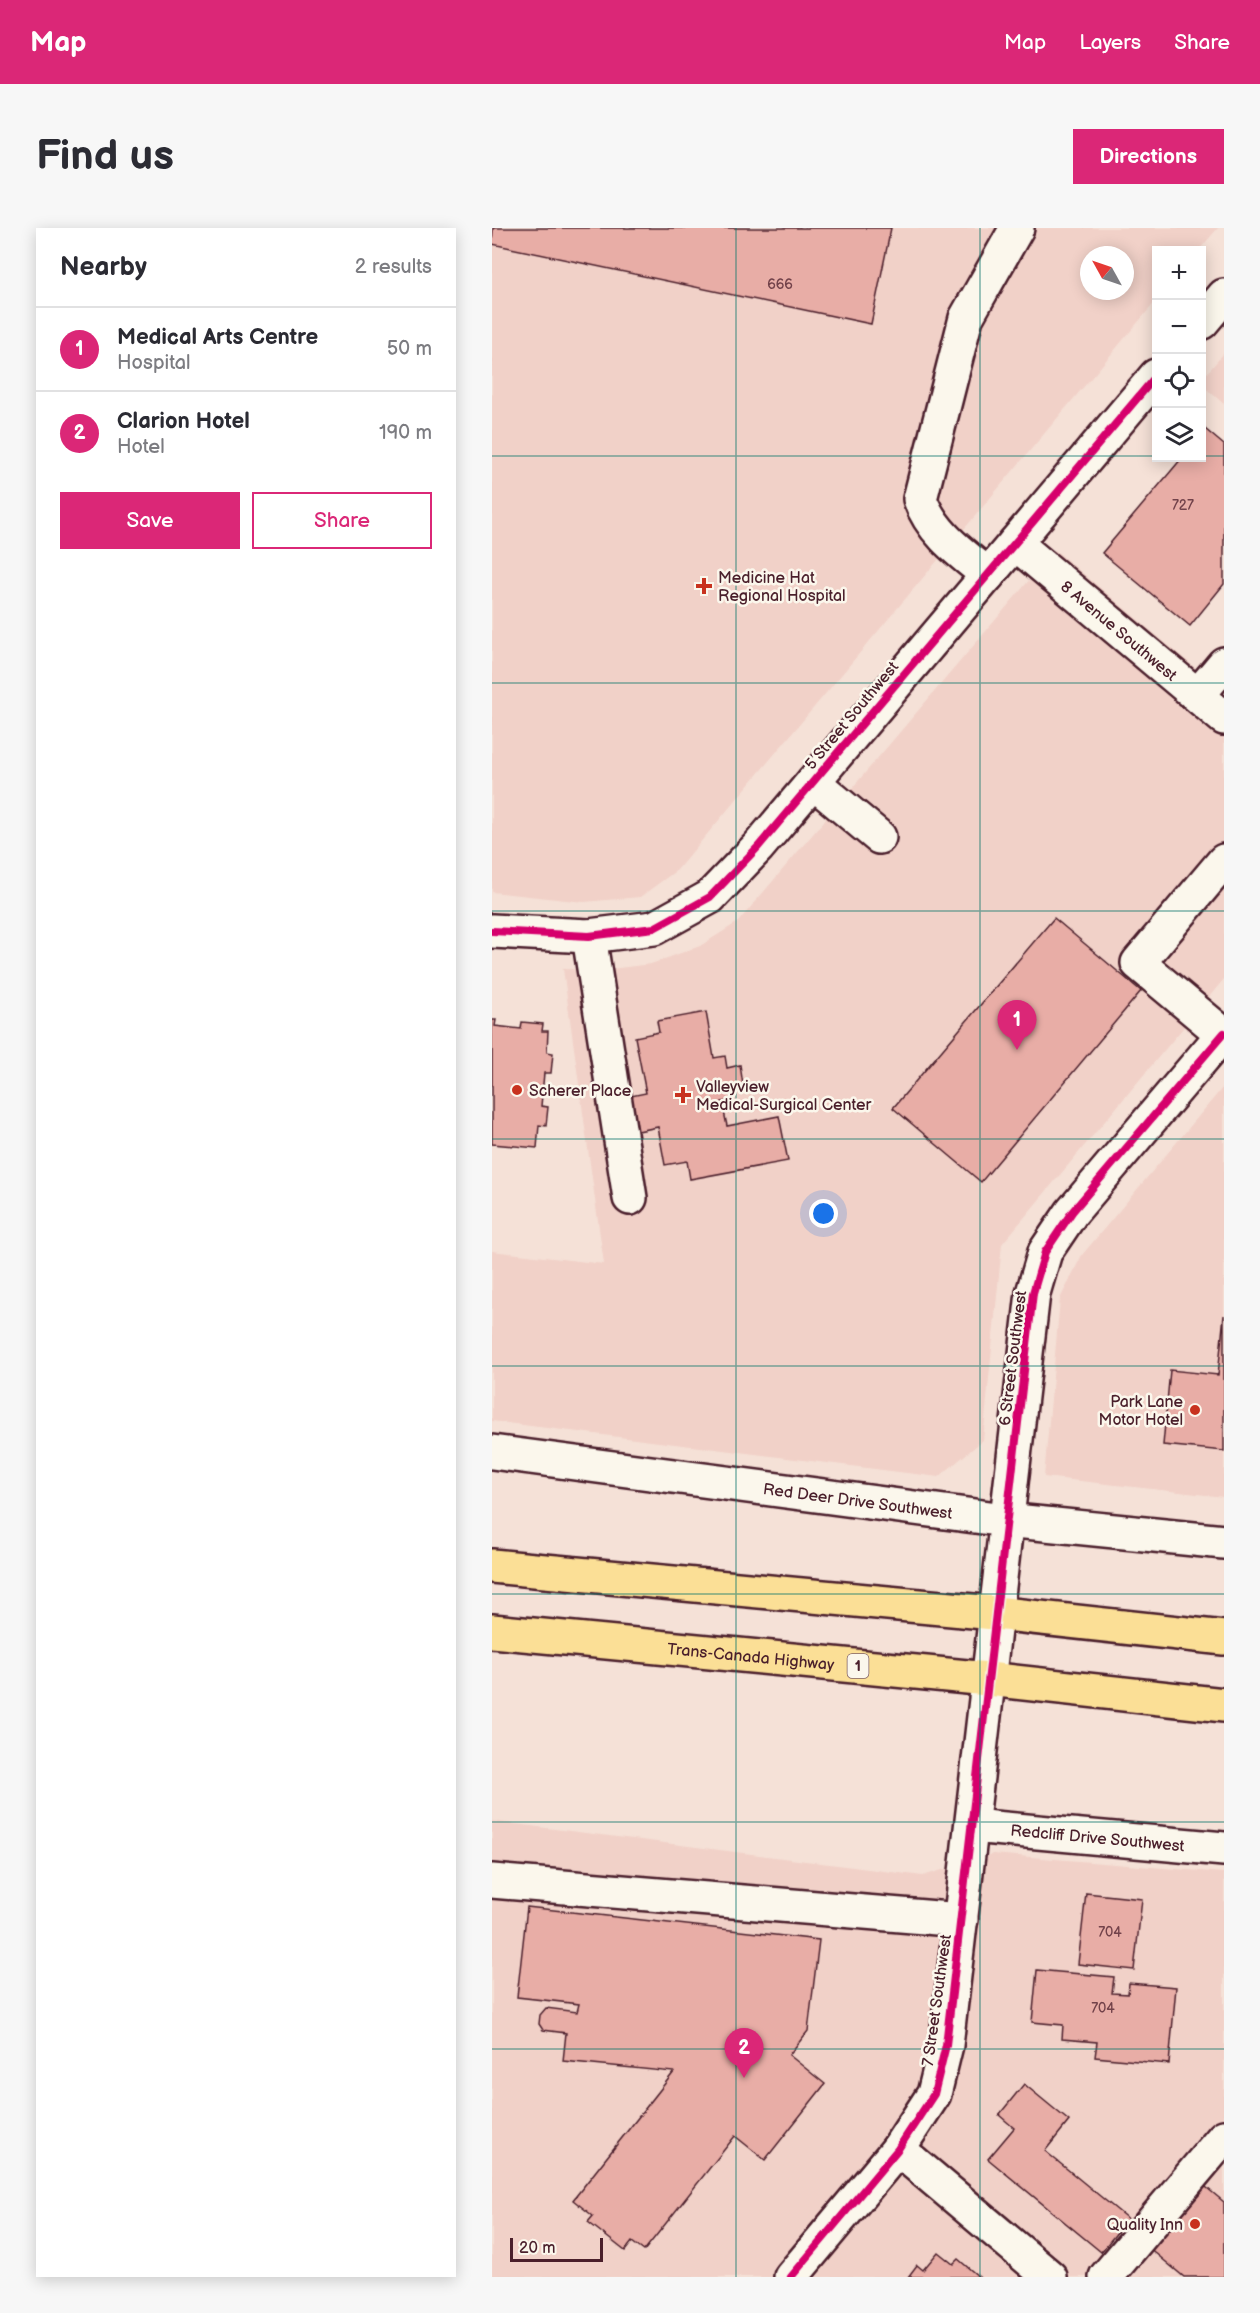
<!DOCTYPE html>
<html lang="en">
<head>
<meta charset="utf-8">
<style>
  body { margin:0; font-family:"Balsamiq Sans",sans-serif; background:#f7f7f7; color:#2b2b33 }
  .controls { position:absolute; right:18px; top:18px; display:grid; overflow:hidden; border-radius:0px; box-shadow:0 3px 15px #0003 }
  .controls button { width:54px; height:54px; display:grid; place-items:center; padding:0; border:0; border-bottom:2px solid #e1e1e2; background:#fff; color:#2b2b33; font:30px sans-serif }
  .compass { position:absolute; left:588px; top:18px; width:54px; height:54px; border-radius:50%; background:#fff; box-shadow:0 3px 15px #0003; rotate:310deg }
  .scale { position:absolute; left:18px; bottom:15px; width:93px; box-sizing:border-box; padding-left:6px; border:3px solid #4a1f2b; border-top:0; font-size:16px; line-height:21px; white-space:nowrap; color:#4a1f2b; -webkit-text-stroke:4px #fbf7ec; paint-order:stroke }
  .you { position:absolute; left:332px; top:986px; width:21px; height:21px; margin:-15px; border:4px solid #fff; border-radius:50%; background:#1a73e8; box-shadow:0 0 0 9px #1a73e833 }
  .badge { display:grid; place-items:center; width:39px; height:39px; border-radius:50%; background:#db2777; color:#fff; font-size:20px; font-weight:700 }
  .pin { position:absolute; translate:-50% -50px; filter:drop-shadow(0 2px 3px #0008) }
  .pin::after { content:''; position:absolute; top:32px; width:21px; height:18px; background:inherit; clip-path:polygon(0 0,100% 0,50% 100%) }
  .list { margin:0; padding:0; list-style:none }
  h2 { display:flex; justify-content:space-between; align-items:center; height:78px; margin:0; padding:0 24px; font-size:26px }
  h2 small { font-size:20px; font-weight:400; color:#7c7c81 }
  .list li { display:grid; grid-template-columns:39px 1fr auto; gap:18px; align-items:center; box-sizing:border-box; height:84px; padding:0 24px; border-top:2px solid #e1e1e2 }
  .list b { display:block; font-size:22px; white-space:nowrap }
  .list p { margin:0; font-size:20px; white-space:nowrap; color:#7c7c81 }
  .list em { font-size:20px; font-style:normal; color:#7c7c81 }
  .actions { display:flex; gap:12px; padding:18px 24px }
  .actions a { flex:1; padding:14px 0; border:2px solid #db2777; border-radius:0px; text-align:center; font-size:21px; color:#db2777 }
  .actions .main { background:#db2777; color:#fff }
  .icon { flex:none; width:33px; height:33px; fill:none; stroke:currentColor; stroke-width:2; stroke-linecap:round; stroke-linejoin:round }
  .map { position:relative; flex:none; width:732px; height:2049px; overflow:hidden; border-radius:0px }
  header { display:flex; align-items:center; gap:36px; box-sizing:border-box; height:84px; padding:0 30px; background:#db2777; color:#fff }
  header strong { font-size:28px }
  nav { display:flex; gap:33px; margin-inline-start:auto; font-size:21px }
  .intro { display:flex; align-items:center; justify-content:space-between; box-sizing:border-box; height:144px; padding:0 36px }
  h1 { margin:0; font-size:42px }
  .button { padding:15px 27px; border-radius:0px; background:#db2777; color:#fff; font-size:21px; font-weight:700 }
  main { display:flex; gap:36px; padding:0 36px }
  aside { flex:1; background:#fff; border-radius:0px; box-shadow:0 3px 15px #0003 }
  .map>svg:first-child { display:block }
  .built { fill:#f1d1c8; fill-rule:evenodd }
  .building { fill:#e8ada6; stroke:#4a1f2b; stroke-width:1.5 }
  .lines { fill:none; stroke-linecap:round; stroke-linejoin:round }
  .minor-casing { stroke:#4a1f2b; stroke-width:38 }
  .highway-casing { stroke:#4a1f2b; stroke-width:38 }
  .minor { stroke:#fbf7ec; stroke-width:33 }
  .highway { stroke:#fbdf96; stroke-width:33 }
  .cycleway-casing { stroke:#fbf7ec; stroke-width:11 }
  .cycleway { stroke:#d6006c; stroke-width:8 }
  .grid { fill:none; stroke:#0f766e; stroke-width:1.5; stroke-opacity:0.55 }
  .poi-dot { fill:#c8321e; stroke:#fbf7ec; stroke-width:2 }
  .labels { text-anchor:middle; stroke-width:5; stroke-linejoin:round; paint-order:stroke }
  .number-label { font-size:14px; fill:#72424a }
  .shield { fill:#fbf7ec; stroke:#7f6065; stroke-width:1.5 }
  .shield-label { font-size:15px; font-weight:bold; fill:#4a1f2b }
  .poi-label { font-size:16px; fill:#4a1f2b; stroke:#fbf7ec; text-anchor:start }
  .street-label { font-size:16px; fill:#4a1f2b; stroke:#fbf7ec }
</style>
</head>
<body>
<header>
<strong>Map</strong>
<nav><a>Map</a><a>Layers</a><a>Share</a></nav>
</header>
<div class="intro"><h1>Find us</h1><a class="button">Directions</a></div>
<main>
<aside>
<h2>Nearby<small>2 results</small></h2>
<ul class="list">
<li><span class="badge">1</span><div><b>Medical Arts Centre</b><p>Hospital</p></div><em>50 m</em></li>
<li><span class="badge">2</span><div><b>Clarion Hotel</b><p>Hotel</p></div><em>190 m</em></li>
</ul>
<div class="actions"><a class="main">Save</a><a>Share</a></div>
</aside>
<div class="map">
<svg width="732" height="2049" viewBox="0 0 732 2049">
  <rect width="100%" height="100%" fill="#f5e1d7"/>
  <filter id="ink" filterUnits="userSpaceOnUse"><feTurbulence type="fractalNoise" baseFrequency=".0167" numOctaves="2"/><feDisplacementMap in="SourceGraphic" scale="12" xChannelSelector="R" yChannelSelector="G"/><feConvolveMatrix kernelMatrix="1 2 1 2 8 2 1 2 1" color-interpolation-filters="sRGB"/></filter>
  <g filter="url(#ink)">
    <path class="built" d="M0,0H726L707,22H664V73L185,642L148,669L92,674L0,664ZM597,27H633V63H597Z
      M732,125V176L710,157V151Z
      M563,322L709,445L732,419V751L510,1016L491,1212L447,1249L0,1193V1023L112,1036L71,741L111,742L159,736L208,718L246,694Z
      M732,858V1269L552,1249L568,1071L590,1027Z
      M0,1593L431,1648L501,1626L732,1645V2049H0Z"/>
    <path class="building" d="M1,0H399L379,96L0,16Z
      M713,201L732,217V356L698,398L610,325L690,230H710V206Z
      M562,690L649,763L489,954L401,880Z
      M214,784L222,830L233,828L235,840L248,837L251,857L238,859L240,872L230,874L235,898L287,888L296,933L198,951L195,933L173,937L166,899L136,905L129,870L154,865L143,809L167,804L165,793Z
      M0,792H4L3,798L29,801L30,794L51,796L50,803H56L55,824L61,825L59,845H52L49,878L56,879L54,898L47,897L45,920L0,916Z
      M732,1087V1223L671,1217L678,1142L726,1147Z
      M594,1665L650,1671L642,1742L586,1736Z
      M35,1679L327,1712L316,1803L297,1827L333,1856L273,1932L243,1908L152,2023L140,2014L133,2023L96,1994L101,1988L81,1972L182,1844L71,1833L74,1805L51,1802L47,1796L48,1787L54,1780L85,1784L87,1776L25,1769Z
      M545,1742L622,1749L620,1765L636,1766L637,1755L684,1759L677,1836L603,1829L605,1814L570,1811L571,1797L540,1794Z
      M532,1856L577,1893L553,1923L636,1991L609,2024L496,1931L522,1900L507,1887Z
      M709,1955L732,1974V2049H692L656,2019Z
      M446,2024L461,2036L466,2031L487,2049H416L425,2037L431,2042Z"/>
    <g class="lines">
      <g class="minor-casing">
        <g id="minor">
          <path d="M710,94L732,68"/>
          <path id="s1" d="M523,315L732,490"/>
          <path d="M496,347C469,325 440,305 428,271L474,90L525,0"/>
          <path d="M706,467L732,436"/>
          <path d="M321,554L387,609"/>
          <path d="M0,703L97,708L162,700L218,669L266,619L664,148"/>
          <path d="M97,708L138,970"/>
          <path d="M731,806L646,735L732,633"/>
          <path id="s2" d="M0,1224L513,1292L732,1314"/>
          <path id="s3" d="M480,1598L732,1621"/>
          <path d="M0,1653L469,1692"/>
          <path d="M406,1921L558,2049"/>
          <path d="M299,2049L406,1921L442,1866L454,1817L541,1065L553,1024L580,984L732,805"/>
          <path d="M614,2049L732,1909"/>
        </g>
      </g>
      <g class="highway-casing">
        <g id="highway">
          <path d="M0,1338L503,1385L732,1410"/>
          <path id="s4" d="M0,1403L496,1451L732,1477"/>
        </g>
      </g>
      <use href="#minor" class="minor"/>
      <use href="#highway" class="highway"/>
      <g class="cycleway-casing">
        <path id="cycleway" d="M0,703L97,708L162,700L218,669L266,619L664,148
          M299,2049L406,1921L442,1866L454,1817L541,1065L553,1024L580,984L732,805"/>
      </g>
      <use href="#cycleway" class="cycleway"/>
    </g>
  </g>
  <path class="grid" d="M244,0V2049M488,0V2049M0,228H664M710,228H732M0,455H732M0,683H732M0,911H732M0,1138H732M0,1366H732M0,1594H732M0,1821H732"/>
  <g class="poi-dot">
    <path d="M209 349h6v6h6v6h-6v6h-6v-6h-6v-6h6z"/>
    <circle cx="25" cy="862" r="6"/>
    <path d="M188 858h6v6h6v6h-6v6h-6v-6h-6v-6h6z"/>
    <circle cx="703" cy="1182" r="6"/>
    <circle cx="703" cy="1996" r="6"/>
  </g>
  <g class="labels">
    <g class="number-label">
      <text x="288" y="61">666</text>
      <text x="691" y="282">727</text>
      <text x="618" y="1709">704</text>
      <text x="611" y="1785">704</text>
    </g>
    <rect class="shield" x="355.5" y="1426" width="21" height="24" rx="4.5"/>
    <g class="shield-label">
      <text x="366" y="1443">1</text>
    </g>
    <g class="poi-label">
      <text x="226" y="355">Medicine Hat<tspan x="226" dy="18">Regional Hospital</tspan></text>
      <text x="204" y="864">Valleyview<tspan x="204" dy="18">Medical-Surgical Center</tspan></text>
      <text x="37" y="868">Scherer Place</text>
      <text x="691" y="1179" text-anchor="end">Park Lane<tspan x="691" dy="18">Motor Hotel</tspan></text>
      <text x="691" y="2002" text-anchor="end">Quality Inn</text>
    </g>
    <g class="street-label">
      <text dy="6" stroke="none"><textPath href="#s1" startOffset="136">8 Avenue Southwest</textPath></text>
      <text transform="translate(359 487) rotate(-50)" y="6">5 Street Southwest</text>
      <text transform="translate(520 1130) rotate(-83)" y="6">6 Street Southwest</text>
      <text dy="6" stroke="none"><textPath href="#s2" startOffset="369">Red Deer Drive Southwest</textPath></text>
      <text dy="6" stroke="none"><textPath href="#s4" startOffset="260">Trans-Canada Highway</textPath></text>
      <text dy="6" stroke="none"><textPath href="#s3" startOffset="126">Redcliff Drive Southwest</textPath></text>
      <text transform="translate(444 1772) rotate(-82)" y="6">7 Street Southwest</text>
    </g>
  </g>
</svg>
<div class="controls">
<button>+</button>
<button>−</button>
<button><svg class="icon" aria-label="locate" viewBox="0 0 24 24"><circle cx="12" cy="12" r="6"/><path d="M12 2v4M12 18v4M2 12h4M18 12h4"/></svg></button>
<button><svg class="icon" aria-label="layers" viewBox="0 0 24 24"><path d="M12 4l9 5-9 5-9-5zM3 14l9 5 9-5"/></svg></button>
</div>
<svg class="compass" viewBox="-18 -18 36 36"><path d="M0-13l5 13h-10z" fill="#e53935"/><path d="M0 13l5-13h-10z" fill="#7c7c81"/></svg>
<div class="scale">20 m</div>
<div class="you"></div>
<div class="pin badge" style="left:525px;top:822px">1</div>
<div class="pin badge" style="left:252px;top:1850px">2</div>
</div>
</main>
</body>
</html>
